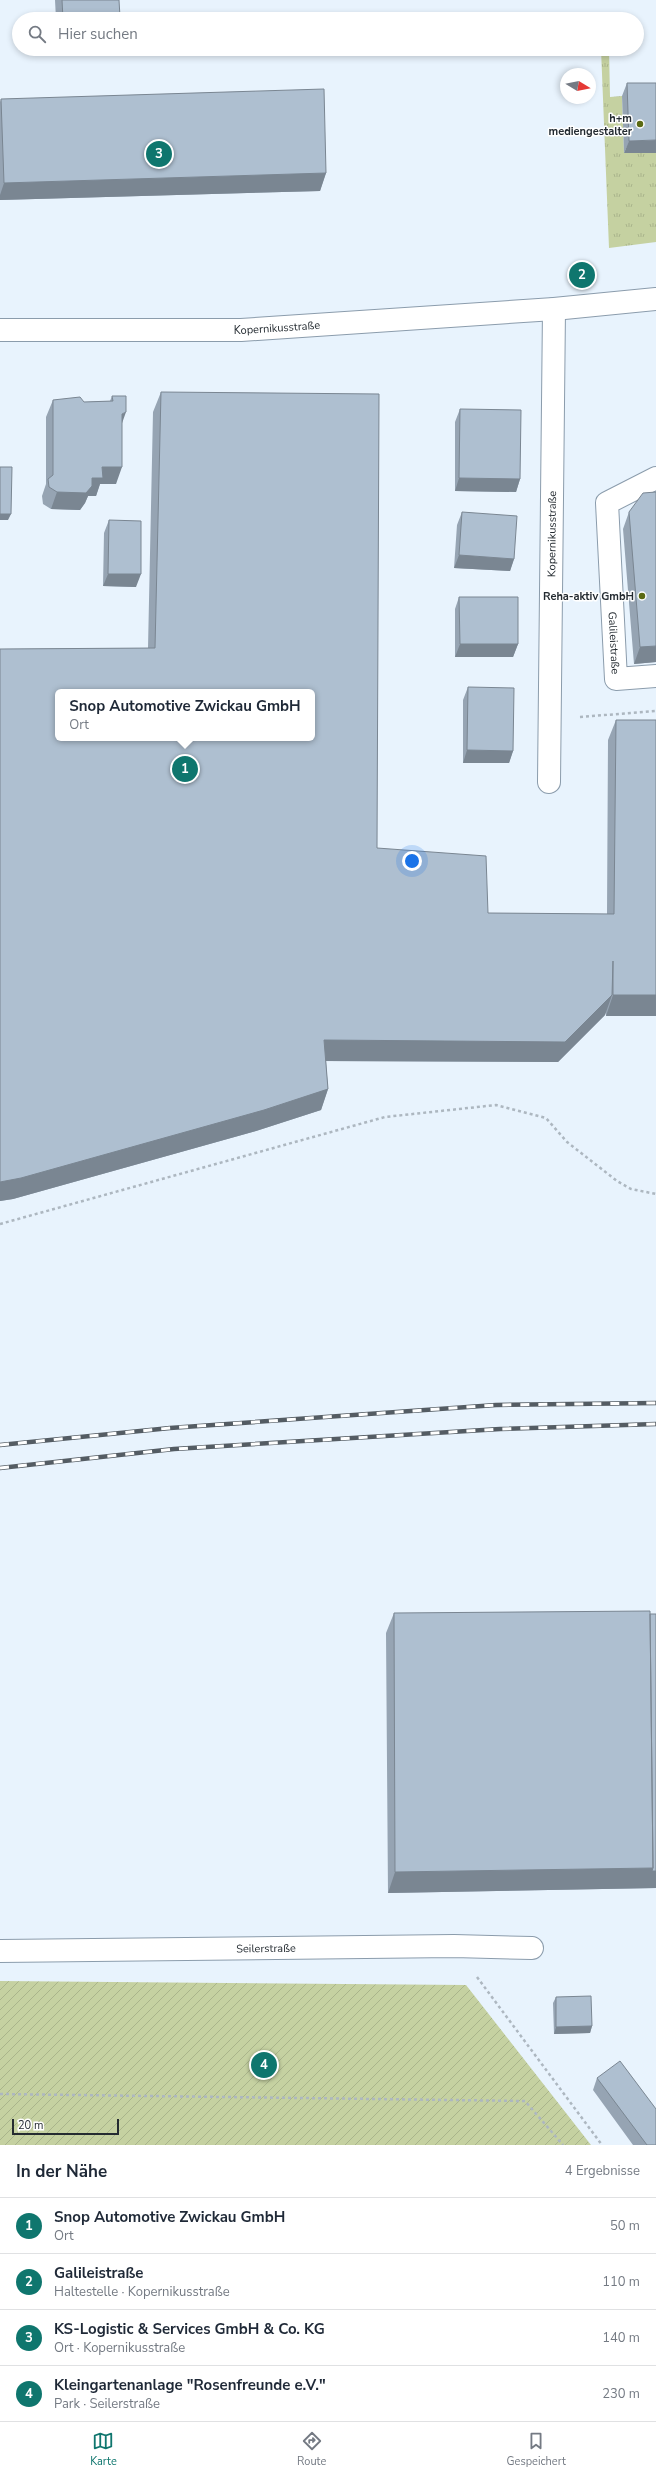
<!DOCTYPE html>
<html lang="de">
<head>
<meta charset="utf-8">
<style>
  body { margin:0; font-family:"Nunito Sans",sans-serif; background:#f6f6f7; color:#1f2937 }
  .compass { position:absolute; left:560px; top:68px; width:36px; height:36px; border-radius:50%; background:#fff; box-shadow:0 2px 6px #0003; rotate:100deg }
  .scale { position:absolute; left:12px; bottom:10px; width:107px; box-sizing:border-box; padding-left:4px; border:2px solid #242b31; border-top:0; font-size:11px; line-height:14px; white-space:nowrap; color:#242b31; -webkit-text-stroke:3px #fff; paint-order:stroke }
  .you { position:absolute; left:412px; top:861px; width:14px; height:14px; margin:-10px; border:3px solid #fff; border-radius:50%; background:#1a73e8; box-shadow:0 0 0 6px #1a73e833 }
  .badge { display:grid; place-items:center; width:26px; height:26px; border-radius:50%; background:#0f766e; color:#fff; font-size:13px; font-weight:700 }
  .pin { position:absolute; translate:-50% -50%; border:2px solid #fff; box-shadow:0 1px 4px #0006 }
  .popup { position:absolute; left:55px; top:689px; width:260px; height:52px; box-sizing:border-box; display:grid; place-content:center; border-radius:6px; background:#fff; filter:drop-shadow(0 1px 3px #0005); font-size:13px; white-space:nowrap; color:#747a83 }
  .popup b { font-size:15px; color:#1f2937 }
  .popup::after { content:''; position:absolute; left:50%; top:100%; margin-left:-8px; border:8px solid transparent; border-top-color:#fff }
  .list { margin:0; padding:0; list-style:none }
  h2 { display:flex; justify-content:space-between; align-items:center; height:52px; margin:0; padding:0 16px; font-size:17px }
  h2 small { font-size:13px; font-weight:400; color:#747a83 }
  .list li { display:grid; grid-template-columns:26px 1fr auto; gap:12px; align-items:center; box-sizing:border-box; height:56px; padding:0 16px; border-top:1px solid #e0e1e3 }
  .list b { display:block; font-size:15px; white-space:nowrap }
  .list p { margin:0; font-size:13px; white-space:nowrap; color:#747a83 }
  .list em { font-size:13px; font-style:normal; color:#747a83 }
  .icon { flex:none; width:22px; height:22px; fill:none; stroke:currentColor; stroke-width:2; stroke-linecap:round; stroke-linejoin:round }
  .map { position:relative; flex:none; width:656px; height:2145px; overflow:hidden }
  .search { position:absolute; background:#fff; box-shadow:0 2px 6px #0003; left:12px; right:12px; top:12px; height:44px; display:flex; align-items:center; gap:10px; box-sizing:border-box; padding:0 14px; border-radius:22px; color:#747a83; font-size:15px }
  .sheet { height:276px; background:#fff }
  nav { display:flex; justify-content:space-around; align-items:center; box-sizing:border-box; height:56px; border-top:1px solid #e0e1e3; background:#fff; font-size:11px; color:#747a83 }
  nav a { display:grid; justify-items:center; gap:2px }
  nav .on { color:#0f766e }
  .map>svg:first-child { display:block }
  .grass { fill:url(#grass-tufts) }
  .garden { fill:url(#garden-furrows) }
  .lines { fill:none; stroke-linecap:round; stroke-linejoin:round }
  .minor-casing { stroke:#8b9cac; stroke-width:24 }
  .path { stroke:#adb7c0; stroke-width:2.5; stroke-dasharray:3 3; stroke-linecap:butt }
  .minor { stroke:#fff; stroke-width:22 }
  .rail-casing { stroke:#545c63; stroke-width:4.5 }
  .rail { stroke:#fff; stroke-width:3; stroke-dasharray:9; stroke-linecap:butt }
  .wall { fill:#96a4b3 }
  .shaded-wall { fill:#7a8692 }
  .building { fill:#aebfd0; stroke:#7a8692; fill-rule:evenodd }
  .poi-dot { fill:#5b6a13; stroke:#fff; stroke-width:1.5 }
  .labels { text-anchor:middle; stroke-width:3; stroke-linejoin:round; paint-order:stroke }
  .poi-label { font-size:11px; font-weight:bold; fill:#242b31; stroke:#fff; text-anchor:end }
  .street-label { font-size:11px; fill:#242b31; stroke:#fff }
</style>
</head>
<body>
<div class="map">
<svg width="656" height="2145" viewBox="0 0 656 2145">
  <defs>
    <pattern id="grass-tufts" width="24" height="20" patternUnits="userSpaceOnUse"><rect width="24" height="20" fill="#c5d1a1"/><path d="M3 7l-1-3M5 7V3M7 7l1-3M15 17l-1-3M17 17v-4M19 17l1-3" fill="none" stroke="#a9b48b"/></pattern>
    <pattern id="garden-furrows" width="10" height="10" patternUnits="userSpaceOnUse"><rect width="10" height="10" fill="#c5d1a1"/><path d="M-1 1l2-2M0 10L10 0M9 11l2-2" fill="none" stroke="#a9b48b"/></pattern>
  </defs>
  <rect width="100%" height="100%" fill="#e8f3fd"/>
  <path class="grass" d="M601,49H609L610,97L622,96L624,153H656V242L609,248Z"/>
  <path class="garden" d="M0,1981L466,1985L591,2145H0Z"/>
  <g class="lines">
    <g class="minor-casing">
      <g id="minor">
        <path id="s1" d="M0,330H241L554,309L656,299"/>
        <path id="s2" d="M656,478L607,503L616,679L656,676"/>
        <path id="s3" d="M549,782L554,309"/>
        <path id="s4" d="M0,1951L454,1946L532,1948"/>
      </g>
    </g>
    <path class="path" d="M580,717L656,711
      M0,1224L385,1117L496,1105L546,1118L567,1142L617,1181L631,1189L656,1194
      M477,1977L602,2145
      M0,2094L525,2101L563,2145"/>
    <use href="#minor" class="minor"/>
    <g class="rail-casing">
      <path id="rail" d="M0,1445L170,1428L496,1405L656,1403
        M0,1468L174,1449L500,1429L656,1424"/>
    </g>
    <use href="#rail" class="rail"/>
  </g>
  <path class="wall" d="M55,0H119V19H56Z
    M627,83H656L624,153L622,96Z
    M1,99L326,173L320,191L0,200V102Z
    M161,392L377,848L488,913L607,914L608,740L616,720H656V1016H606V1012L605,1015L558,1062L326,1061L328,1089L321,1110L256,1131L13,1199L0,1201V649L148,648L153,412Z
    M112,396L122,421L116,484H100L96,496H88L85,503L80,510L51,509L43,504L42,496L46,484V417L53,400L84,402L110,401Z
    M460,409L520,479L516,492L455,491V422Z
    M462,512L514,559L510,571L454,568L457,525Z
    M629,512L656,662L634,664L623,529Z
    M109,520L136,587L103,586L104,533Z
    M459,597L518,644L513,657H455V609Z
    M468,687L513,751L509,763H463V700Z
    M394,1613L656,1614V1888L388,1893L386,1633Z
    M556,1997L592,2026L590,2033L554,2034L553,2003Z
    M597,2078L656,2145H633L593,2090Z"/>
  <path class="shaded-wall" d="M120,17L119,19H85Z
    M656,140V153H624L629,141Z
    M326,173L320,191L0,200V195L4,183Z
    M126,412L120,429L122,414Z
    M102,467H122L116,484H100L96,496H88L85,503L80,510L51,509L57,492L92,478Z
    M459,478L520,479L516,492L455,491Z
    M0,514H11L8,520H0Z
    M459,555L514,559L510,571L454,568Z
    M108,574H141L136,587L103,586Z
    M460,644H518L513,657H455Z
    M656,646V662L634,664L640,647Z
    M467,750L513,751L509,763H463Z
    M612,995L605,1015L558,1062L317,1061L324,1040Z
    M613,995H656V1016H606Z
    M328,1089L321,1110L256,1131L13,1199L0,1201V1182Z
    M653,1868L656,1871V1888L388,1893L395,1872Z
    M592,2026L590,2033L554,2034L556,2027Z"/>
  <path class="building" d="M62,0H119L120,17L85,19H63Z
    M627,83H656V140L629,141Z
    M324,89L326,173L4,183L1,99Z
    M161,392L379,394L377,848L486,856L488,913L614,914L616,720H656V995H613V961L612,995L565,1042L324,1040L328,1089L264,1110L21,1178L0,1182V649L155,648ZM58,692H312V738H58Z
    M112,396H126V412L122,414V467H102L103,478H92V486L86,493L57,492L49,487L48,479L53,475V400L80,397L84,402L113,401Z
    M460,409L521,410L520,479L459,478Z
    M0,467H12L11,514H0Z
    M656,492V646L640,647L629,512L643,493Z
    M462,512L517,516L514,559L459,555Z
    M109,520L141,521V574H108Z
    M459,597H518V644H460Z
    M468,687L514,688L513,751L467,750Z
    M650,1611L653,1868L395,1872L394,1613Z
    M650,1614H656V1871H652L653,1868Z
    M591,1996L592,2026L556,2027V1997Z
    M620,2061L656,2109V2145H647L597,2078Z"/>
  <g class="poi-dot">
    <circle cx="640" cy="124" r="4"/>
    <circle cx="642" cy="596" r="4"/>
  </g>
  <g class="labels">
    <g class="poi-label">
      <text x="632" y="122">h+m<tspan x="632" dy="13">mediengestalter</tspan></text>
      <text x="634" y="600">Reha-aktiv GmbH</text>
    </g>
    <g class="street-label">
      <text dy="4" stroke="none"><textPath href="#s1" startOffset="277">Kopernikusstraße</textPath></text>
      <text dy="4" stroke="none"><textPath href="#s3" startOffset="248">Kopernikusstraße</textPath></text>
      <text dy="4" stroke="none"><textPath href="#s2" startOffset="195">Galileistraße</textPath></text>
      <text dy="4" stroke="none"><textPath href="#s4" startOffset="266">Seilerstraße</textPath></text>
    </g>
  </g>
</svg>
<svg class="compass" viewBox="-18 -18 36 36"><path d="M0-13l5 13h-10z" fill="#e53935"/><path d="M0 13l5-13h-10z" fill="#747a83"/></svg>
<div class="scale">20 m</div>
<div class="you"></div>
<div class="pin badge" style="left:185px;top:769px">1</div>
<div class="popup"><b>Snop Automotive Zwickau GmbH</b>Ort</div>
<div class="pin badge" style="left:582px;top:275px">2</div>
<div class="pin badge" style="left:159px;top:154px">3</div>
<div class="pin badge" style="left:264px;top:2065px">4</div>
<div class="search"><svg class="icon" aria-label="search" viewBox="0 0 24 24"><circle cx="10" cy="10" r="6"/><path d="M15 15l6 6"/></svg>Hier suchen</div>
</div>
<section class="sheet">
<h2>In der Nähe<small>4 Ergebnisse</small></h2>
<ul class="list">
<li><span class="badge">1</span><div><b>Snop Automotive Zwickau GmbH</b><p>Ort</p></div><em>50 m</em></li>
<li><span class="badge">2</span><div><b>Galileistraße</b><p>Haltestelle · Kopernikusstraße</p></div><em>110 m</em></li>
<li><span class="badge">3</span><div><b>KS-Logistic &amp; Services GmbH &amp; Co. KG</b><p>Ort · Kopernikusstraße</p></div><em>140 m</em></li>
<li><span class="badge">4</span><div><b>Kleingartenanlage &quot;Rosenfreunde e.V.&quot;</b><p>Park · Seilerstraße</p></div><em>230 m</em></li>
</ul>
</section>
<nav>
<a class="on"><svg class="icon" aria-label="map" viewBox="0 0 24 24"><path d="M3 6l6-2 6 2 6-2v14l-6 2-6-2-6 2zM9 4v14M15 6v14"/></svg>Karte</a>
<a><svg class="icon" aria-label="directions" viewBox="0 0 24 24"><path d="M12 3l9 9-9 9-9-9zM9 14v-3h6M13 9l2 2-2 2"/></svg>Route</a>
<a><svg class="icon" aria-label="saved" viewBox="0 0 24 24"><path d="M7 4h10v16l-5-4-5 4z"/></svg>Gespeichert</a>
</nav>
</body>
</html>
